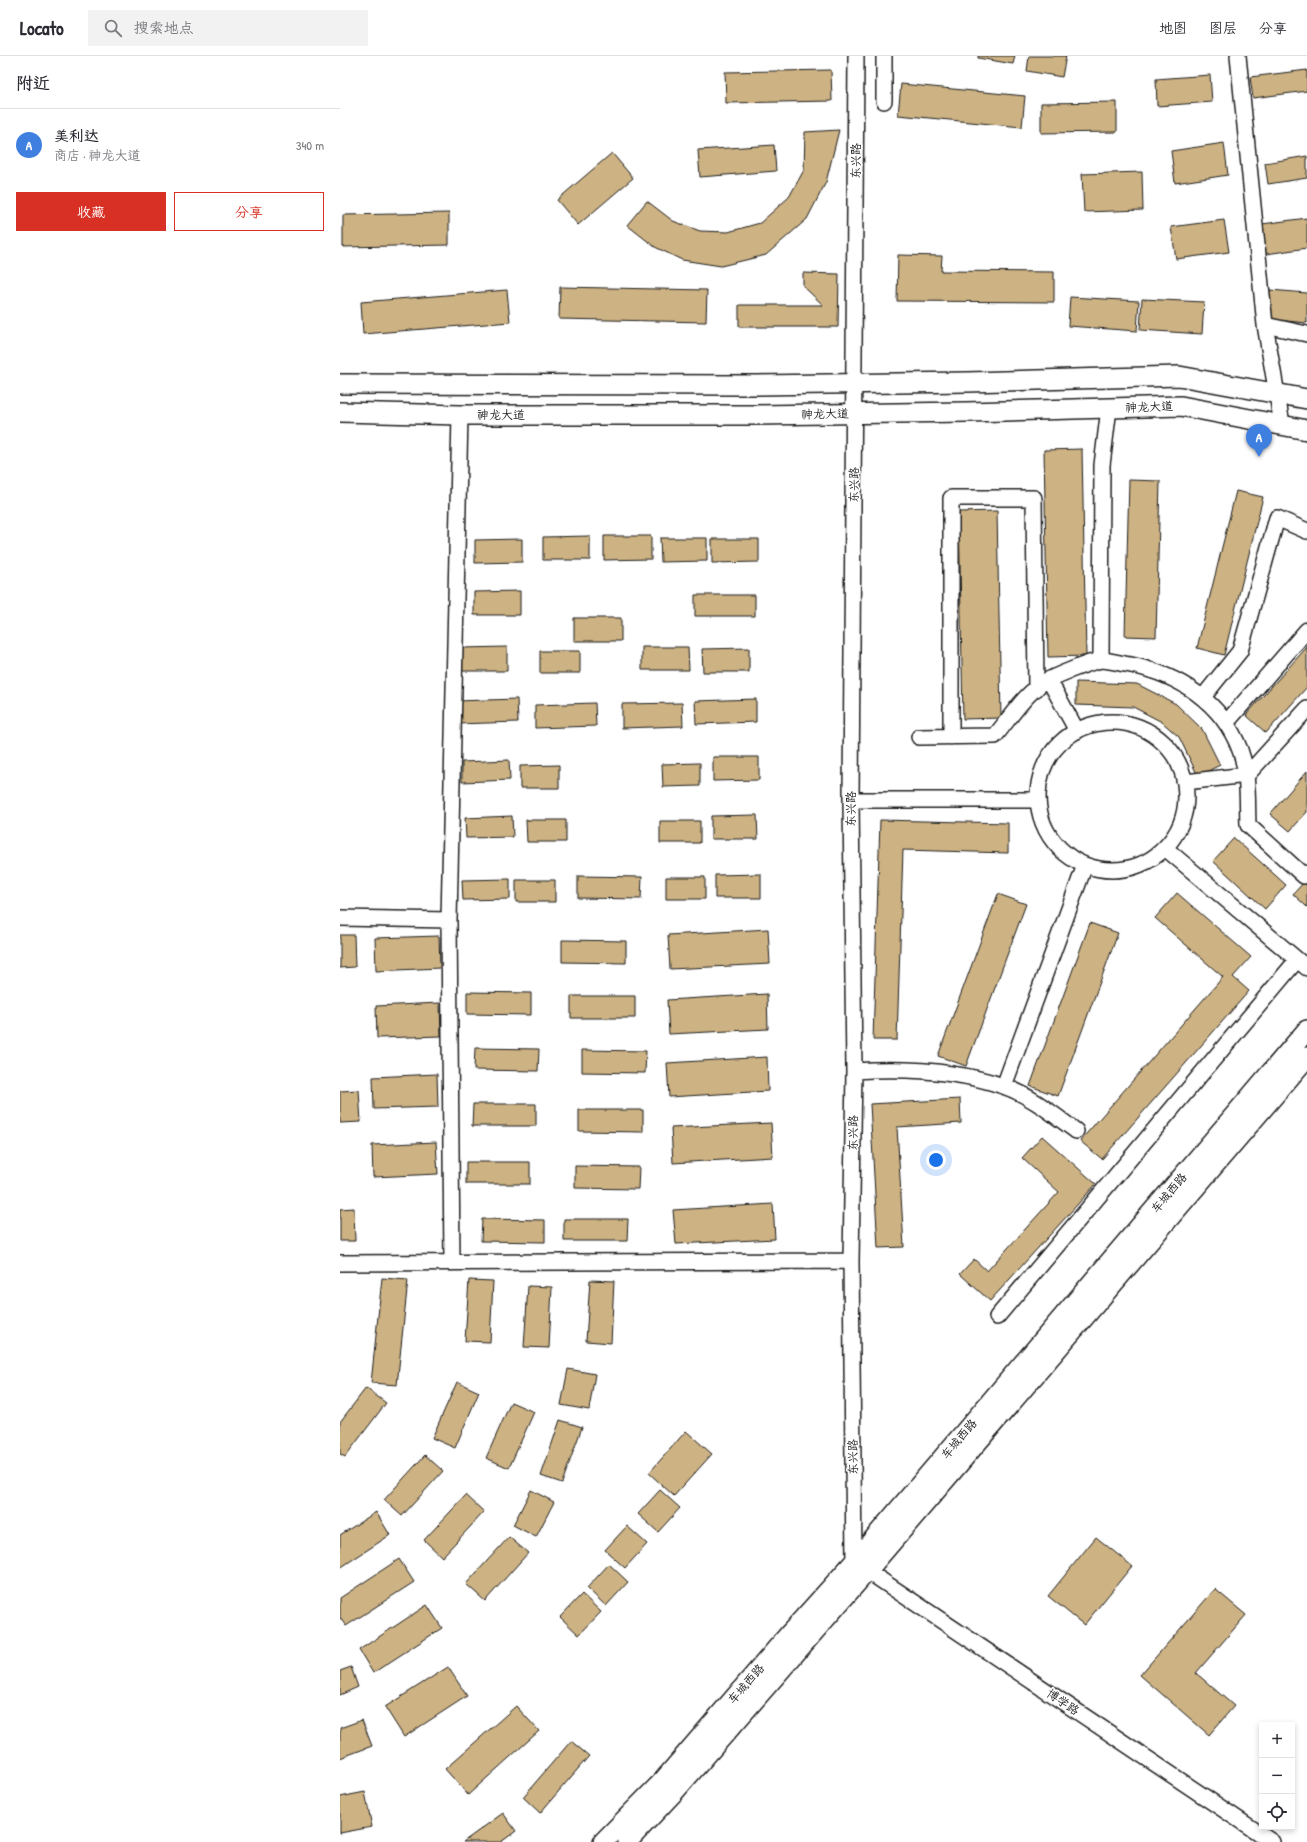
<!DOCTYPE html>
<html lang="zh">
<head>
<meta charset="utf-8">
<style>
  body { margin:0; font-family:"Patrick Hand","LXGW WenKai TC",sans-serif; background:#f2f2f3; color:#2b2b33 }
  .controls { position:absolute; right:12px; bottom:12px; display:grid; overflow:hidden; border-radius:0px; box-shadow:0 2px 6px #0003 }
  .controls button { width:36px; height:36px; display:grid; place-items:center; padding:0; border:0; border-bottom:1px solid #e1e1e2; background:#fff; color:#2b2b33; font:20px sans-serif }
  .you { position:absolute; left:596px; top:1104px; width:14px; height:14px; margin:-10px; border:3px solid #fff; border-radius:50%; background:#1a73e8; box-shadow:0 0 0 6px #1a73e833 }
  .badge { display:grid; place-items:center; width:26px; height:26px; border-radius:50%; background:#d93025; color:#fff; font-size:13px; font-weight:700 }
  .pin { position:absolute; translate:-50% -33px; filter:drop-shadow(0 1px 2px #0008) }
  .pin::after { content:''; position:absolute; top:21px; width:14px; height:12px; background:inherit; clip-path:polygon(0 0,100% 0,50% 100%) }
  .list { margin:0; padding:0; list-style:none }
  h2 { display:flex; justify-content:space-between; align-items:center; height:52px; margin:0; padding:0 16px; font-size:17px }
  h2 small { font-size:13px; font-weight:400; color:#7c7c81 }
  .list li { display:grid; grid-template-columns:26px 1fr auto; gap:12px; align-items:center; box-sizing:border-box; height:72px; padding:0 16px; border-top:1px solid #e1e1e2 }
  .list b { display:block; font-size:15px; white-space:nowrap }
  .list p { margin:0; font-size:13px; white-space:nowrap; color:#7c7c81 }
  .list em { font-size:13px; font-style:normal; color:#7c7c81 }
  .actions { display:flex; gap:8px; padding:12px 16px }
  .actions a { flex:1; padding:9px 0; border:1px solid #d93025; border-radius:0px; text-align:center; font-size:14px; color:#d93025 }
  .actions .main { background:#d93025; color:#fff }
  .icon { flex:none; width:22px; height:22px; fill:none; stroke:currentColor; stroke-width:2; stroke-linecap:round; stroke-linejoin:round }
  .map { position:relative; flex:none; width:967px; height:1786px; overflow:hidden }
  header { display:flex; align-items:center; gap:24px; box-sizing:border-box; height:56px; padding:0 20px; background:#fff; border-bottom:1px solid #e1e1e2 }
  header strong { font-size:19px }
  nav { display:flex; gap:22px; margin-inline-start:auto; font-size:14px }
  .search { width:280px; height:36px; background:#f2f2f3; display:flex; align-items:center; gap:10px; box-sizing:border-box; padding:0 14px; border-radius:0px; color:#7c7c81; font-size:15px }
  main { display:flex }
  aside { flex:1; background:#fff }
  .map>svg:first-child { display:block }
  .building { fill:#cdb283; stroke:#1c1c1c }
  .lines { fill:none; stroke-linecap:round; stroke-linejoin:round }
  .minor-casing { stroke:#1c1c1c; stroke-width:18 }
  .major-casing { stroke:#1c1c1c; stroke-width:22 }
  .minor { stroke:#fff; stroke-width:15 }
  .major { stroke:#fff; stroke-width:19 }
  .labels { text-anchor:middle; stroke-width:3; stroke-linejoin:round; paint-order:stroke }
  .street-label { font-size:12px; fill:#1c1c1c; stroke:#fff }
</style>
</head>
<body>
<header>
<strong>Locato</strong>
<div class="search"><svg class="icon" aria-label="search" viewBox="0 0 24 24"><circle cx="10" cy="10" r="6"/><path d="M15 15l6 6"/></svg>搜索地点</div>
<nav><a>地图</a><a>图层</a><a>分享</a></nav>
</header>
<main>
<aside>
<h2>附近<small></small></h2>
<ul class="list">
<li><span class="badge" style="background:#3f7fe0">A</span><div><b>美利达</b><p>商店 · 神龙大道</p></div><em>340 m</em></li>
</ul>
<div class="actions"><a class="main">收藏</a><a>分享</a></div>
</aside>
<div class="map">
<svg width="967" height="1786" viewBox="0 0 967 1786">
  <rect width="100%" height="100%" fill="#fff"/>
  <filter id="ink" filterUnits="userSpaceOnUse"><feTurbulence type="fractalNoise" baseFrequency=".025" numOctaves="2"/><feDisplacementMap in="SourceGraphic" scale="8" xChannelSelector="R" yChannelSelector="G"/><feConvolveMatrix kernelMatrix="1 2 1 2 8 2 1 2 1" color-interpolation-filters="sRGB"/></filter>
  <g filter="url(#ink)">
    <path class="building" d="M638,0H675L673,8L638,2Z
      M689,0H726L722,21L687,15Z
      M491,14L492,45L386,47L385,16Z
      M967,14V35L913,42L910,21Z
      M870,19L872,46L817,50L816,23Z
      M561,28L685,40L682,71L558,59Z
      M777,46V76L701,77V47Z
      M499,74L486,126L467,163L426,199L381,210L342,204L315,191L287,169L307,145L333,165L360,175L388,176L420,167L449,141L464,114L465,76Z
      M884,87L888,119L835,127L831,95Z
      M434,89L436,115L360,121L358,94Z
      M272,97L293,122L238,169L217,144Z
      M967,100V122L928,128L925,107Z
      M802,116L803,154L744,156L742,118Z
      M109,157V189L3,191V159Z
      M967,162V192L926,198L922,168Z
      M884,164L889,196L836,203L831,171Z
      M558,199L602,200L601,215L714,216V246L557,245Z
      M463,217L499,218L498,271H399V249H483L463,230Z
      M220,231L367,234L366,266L219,263Z
      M167,234L170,266L23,278L21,246Z
      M930,234L967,237V267L927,263Z
      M730,241L799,245L797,275L728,270Z
      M802,243L864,246L862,278L800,274Z
      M742,393L746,600L708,601L704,394Z
      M789,424L820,425L816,581L785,580Z
      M896,435L923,441L884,599L857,592Z
      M657,455L661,662L623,663L619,456Z
      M250,480V504H203V481Z
      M264,480H311V503L264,504Z
      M320,482H367V505L321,506Z
      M182,483V506L135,507V484Z
      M372,483H419V506L372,507Z
      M180,535V559H134V536Z
      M355,539H415V560H355Z
      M234,562H281V585H234Z
      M167,591V615H121V592Z
      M302,591H348L349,614H302Z
      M967,591V631L926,677L906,659Z
      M409,592V616H363L362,593Z
      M200,595H240V617H200Z
      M736,626L797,628L836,648L862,673L880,709L858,720L839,681L822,666L793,651L736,649Z
      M177,643L178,666L117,668L116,645Z
      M416,643V666L356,668L355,645Z
      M255,647L256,670L195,672V649Z
      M342,647L343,670L282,672V648Z
      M373,701H419V724L373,725Z
      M169,704L170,724L122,726V706Z
      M360,707V730L323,731L322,708Z
      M219,709V732H180V710Z
      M967,715V756L950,775L930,758Z
      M417,759L418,783H371V760Z
      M172,760L173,781L126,782L125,762Z
      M186,764H226V786H187Z
      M540,764L668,767V797L563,794L557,984H533Z
      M320,765H360V787H320Z
      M894,782L946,829L925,853L873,805Z
      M421,818V842H375V819Z
      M238,820L302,821L301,843L238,842Z
      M326,821H365V843H326Z
      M170,823V843L123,844L122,824Z
      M967,823V851L953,838Z
      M176,824H215V846H176Z
      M837,837L911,901L893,921L909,935L762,1103L740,1085L883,921L815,862Z
      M658,838L686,848L626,1010L598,1000Z
      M750,867L778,877L718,1040L690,1030Z
      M428,873L430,908L330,913L328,879Z
      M0,879H14L15,911L0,912Z
      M99,880L100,912L36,915L35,882Z
      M222,884L286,885V907L222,906Z
      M127,936L191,937V959L127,958Z
      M427,938L428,973L329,978L327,944Z
      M231,940H295V962H231Z
      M100,947L101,980L37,982L36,950Z
      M135,992L199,993L198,1015L134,1014Z
      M242,994L306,995L305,1017L242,1016Z
      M427,1001L428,1035L329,1041L327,1007Z
      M97,1018L98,1051L34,1053L33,1021Z
      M19,1034L21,1066L0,1067V1035Z
      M620,1043L621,1067L557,1071L564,1191L538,1192L530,1048Z
      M133,1048H196V1070H132Z
      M239,1054H303V1076L239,1075Z
      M431,1067L433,1101L333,1107L331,1072Z
      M702,1080L756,1128L650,1245L620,1218L634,1203L647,1215L719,1136L682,1102Z
      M96,1086L98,1118L33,1121L32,1089Z
      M126,1106H190V1128H126Z
      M235,1110L299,1111L298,1133L235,1132Z
      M433,1148L435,1183L336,1188L333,1154Z
      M14,1152L15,1185H0V1153Z
      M142,1163L205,1164V1186L141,1185Z
      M224,1163H288L287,1185H224Z
      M42,1222L68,1224L57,1329L31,1327Z
      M129,1224L153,1225L150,1286L125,1285Z
      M250,1224L274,1225L271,1287L246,1285Z
      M188,1230L212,1231L209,1292L184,1291Z
      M228,1313L255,1318L249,1354L221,1349Z
      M117,1326L139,1336L115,1392L92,1382Z
      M26,1332L46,1347L5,1401L0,1398V1366Z
      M171,1346L194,1356L169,1412L146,1402Z
      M220,1364L242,1371L222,1427L201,1420Z
      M346,1375L372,1398L334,1440L309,1417Z
      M85,1399L103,1415L62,1460L44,1444Z
      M191,1434L214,1446L196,1481L173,1469Z
      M320,1434L340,1452L318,1476L298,1458Z
      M126,1439L144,1456L102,1501L84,1484Z
      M36,1456L50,1479L0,1512V1479Z
      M287,1470L307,1488L285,1512L265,1494Z
      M169,1481L188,1497L145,1545L126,1528Z
      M756,1481L792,1510L744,1569L708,1540Z
      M59,1503L74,1526L6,1570L0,1562V1542Z
      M269,1508L288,1526L266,1550L247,1532Z
      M875,1533L906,1559L856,1617L894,1650L869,1679L800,1619Z
      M242,1538L261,1556L239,1579L220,1561Z
      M87,1549L102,1572L33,1617L19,1594Z
      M11,1611L18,1631L0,1639V1615Z
      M108,1611L127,1640L64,1681L45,1651Z
      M176,1650L199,1675L128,1739L105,1713Z
      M22,1664L32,1690L0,1702V1672Z
      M231,1685L249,1700L200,1757L183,1741Z
      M25,1736L32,1771L0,1777V1741Z
      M163,1757L176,1775L161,1786H123Z"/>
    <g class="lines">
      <g class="minor-casing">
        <path id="minor" d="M516,0L511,744L514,1015L511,1205L514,1506L932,1786
          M898,0L925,269L942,368
          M544,45V0
          M925,269L967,278
          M761,604L762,409L769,352
          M709,624L737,675
          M863,641L900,595L937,462L967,475
          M698 740a74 74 0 1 1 148 0a74 74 0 1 1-148 0Z
          M886,667L967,574
          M579,681L655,680C670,662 684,639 704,626C715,620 749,606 761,604C770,604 782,608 791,609C839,619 882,646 900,694C909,718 907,744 908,769L964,820L967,817
          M611,681V442H694L696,633
          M845,726L907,719L967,653
          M511,744H698
          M825,792L967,912
          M0,862L109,864
          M514,1015C562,1012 616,1014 663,1030C690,1039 713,1058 736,1075
          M664,1030L745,809
          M0,1207L511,1205
          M112,1207L109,864L120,359
          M657,1261L957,904"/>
      </g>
      <g class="major-casing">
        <path id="major" d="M0,328L418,329L627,326L839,320L967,343
          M0,356L120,359H415L627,356L841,350L967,374
          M263,1786L322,1726L451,1576L514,1506L967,974
          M287,1786L334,1736L527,1515L967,1001"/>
      </g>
      <use href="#minor" class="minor"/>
      <use href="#major" class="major"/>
    </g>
  </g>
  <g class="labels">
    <g class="street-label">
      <text transform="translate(516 105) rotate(-90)" y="4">东兴路</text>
      <text transform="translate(809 351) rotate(-2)" y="4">神龙大道</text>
      <text transform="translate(485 358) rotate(-1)" y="4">神龙大道</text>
      <text x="161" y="363">神龙大道</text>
      <text transform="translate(514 429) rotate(-89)" y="4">东兴路</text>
      <text transform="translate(511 753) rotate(-90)" y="4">东兴路</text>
      <text transform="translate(513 1077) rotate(-89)" y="4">东兴路</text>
      <text transform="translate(829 1137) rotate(-50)" y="4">车城西路</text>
      <text transform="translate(619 1383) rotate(-50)" y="4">车城西路</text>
      <text transform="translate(513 1401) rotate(-91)" y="4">东兴路</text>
      <text transform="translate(406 1628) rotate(-49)" y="4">车城西路</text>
      <text transform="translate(723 1646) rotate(34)" y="4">博学路</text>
    </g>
  </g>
</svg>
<div class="controls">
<button>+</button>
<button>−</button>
<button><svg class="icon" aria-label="locate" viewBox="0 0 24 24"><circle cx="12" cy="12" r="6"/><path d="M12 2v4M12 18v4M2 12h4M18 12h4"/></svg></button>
</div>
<div class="you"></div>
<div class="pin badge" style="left:919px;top:401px;background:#3f7fe0">A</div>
</div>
</main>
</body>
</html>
